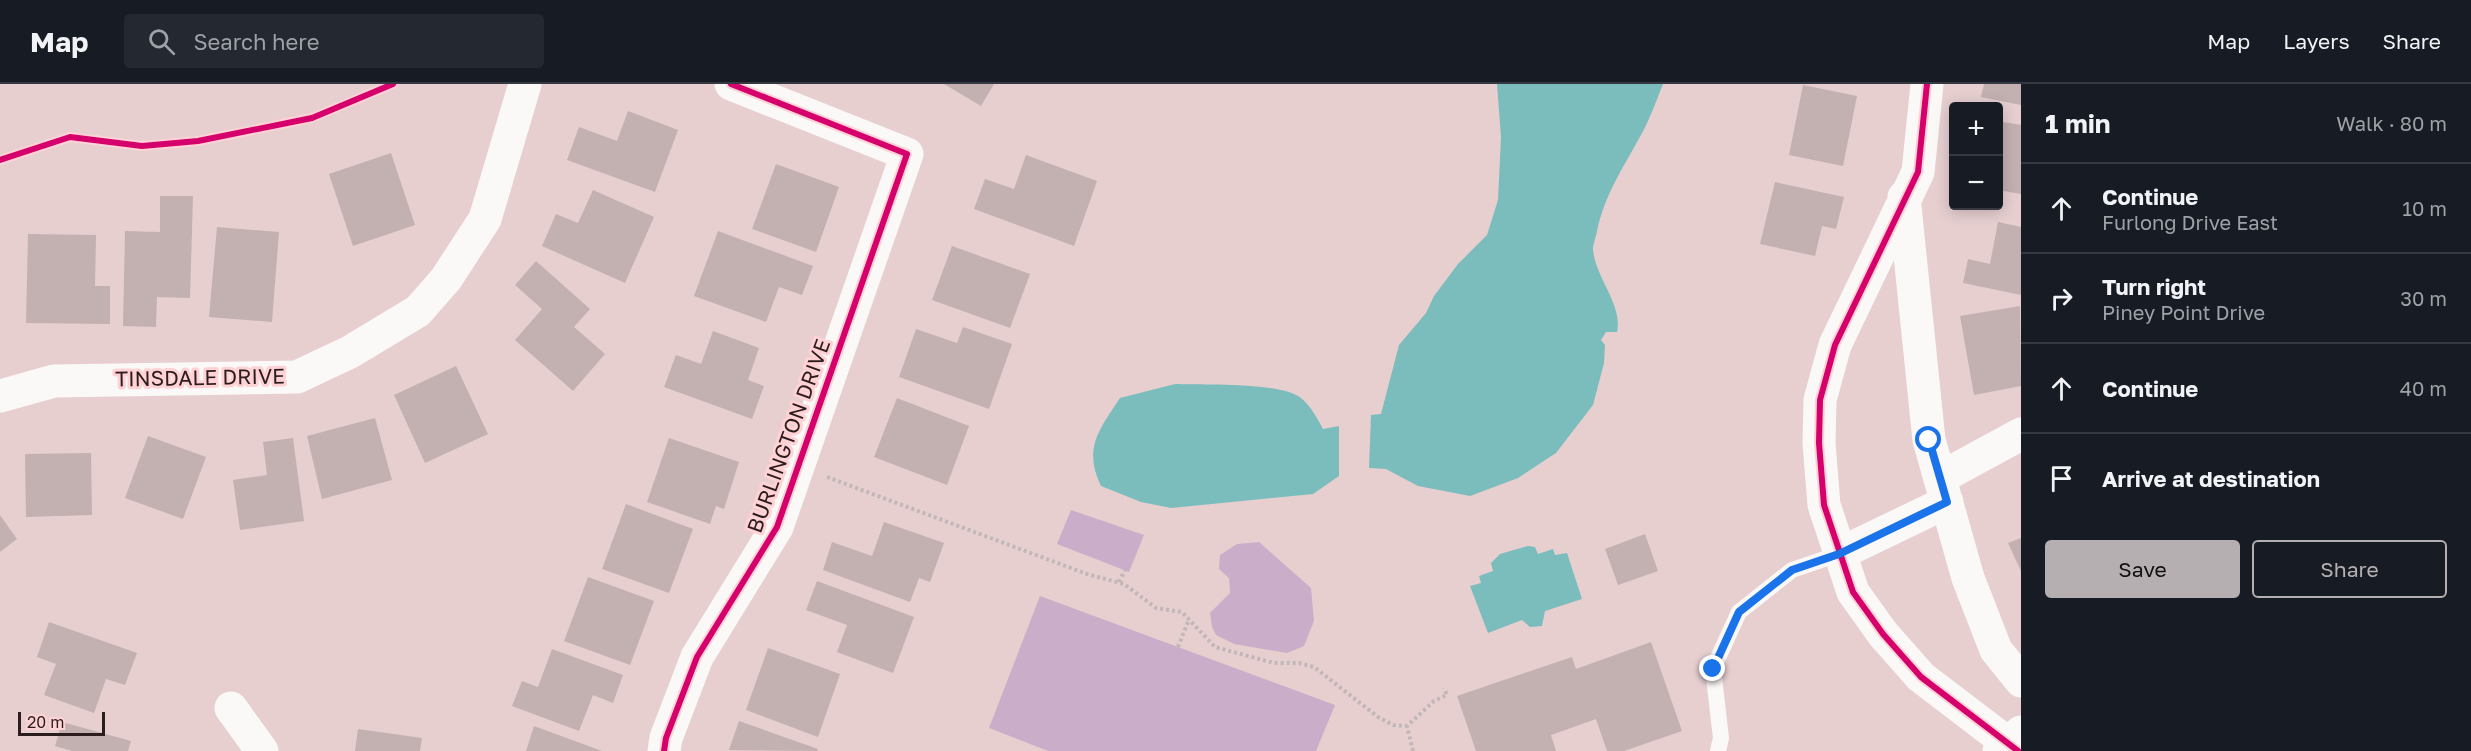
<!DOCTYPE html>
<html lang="en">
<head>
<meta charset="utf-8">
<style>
  body { margin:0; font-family:"Golos Text",sans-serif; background:#242831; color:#f1f3f6 }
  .controls { position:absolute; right:18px; top:18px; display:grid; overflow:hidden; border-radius:6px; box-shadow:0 3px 15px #0003 }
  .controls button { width:54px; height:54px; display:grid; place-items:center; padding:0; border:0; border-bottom:2px solid #363941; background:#171b24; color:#f1f3f6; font:30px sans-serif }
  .scale { position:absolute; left:18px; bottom:15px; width:87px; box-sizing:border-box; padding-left:6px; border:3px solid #2c1c1d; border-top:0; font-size:16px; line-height:21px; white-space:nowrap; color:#2c1c1d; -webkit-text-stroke:4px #ffd2d5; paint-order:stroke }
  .stop { position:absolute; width:18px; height:18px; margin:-14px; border:4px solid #1a73e8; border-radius:50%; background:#fff }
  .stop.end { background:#1a73e8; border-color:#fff; box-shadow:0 2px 6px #0008 }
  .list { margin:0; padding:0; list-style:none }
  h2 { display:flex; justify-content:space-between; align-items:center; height:78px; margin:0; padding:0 24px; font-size:26px }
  h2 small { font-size:20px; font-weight:400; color:#9ea1a6 }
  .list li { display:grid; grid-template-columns:39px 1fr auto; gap:18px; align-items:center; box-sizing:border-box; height:90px; padding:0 24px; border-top:2px solid #363941 }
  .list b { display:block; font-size:22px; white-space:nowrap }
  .list p { margin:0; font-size:20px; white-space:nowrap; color:#9ea1a6 }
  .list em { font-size:20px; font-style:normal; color:#9ea1a6 }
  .actions { display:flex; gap:12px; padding:18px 24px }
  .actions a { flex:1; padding:14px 0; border:2px solid #b6afb1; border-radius:6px; text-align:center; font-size:21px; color:#b6afb1 }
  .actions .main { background:#b6afb1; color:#111 }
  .icon { flex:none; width:33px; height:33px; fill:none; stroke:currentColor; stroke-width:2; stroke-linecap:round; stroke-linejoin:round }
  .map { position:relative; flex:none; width:2021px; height:667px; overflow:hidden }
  header { display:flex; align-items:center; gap:36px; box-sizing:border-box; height:84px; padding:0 30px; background:#171b24; border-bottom:2px solid #363941 }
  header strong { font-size:28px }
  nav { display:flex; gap:33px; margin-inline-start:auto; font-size:21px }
  .search { width:420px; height:54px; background:#242831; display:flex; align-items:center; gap:15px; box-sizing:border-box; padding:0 21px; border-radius:6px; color:#9ea1a6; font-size:22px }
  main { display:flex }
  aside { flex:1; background:#171b24 }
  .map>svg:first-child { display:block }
  .green { fill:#caaec9 }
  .water { fill:#7bbcbc }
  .building { fill:#c3b0b1 }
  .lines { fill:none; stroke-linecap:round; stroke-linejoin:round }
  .path { stroke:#c1b7b8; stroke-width:4; stroke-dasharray:3 3; stroke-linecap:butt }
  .lane { stroke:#fbf8f8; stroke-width:16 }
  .street { stroke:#fbf8f8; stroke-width:33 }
  .secondary { stroke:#fbf8f8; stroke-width:33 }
  .cycleway-casing { stroke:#ffd2d5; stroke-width:10 }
  .cycleway { stroke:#d6006c; stroke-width:6 }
  .route { stroke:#1a73e8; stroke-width:8 }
  .labels { text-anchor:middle; stroke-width:6; stroke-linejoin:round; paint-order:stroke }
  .street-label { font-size:21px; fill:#2c1c1d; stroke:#ffd2d5 }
</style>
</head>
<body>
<header>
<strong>Map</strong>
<div class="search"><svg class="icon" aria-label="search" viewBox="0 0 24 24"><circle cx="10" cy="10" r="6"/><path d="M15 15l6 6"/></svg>Search here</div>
<nav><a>Map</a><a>Layers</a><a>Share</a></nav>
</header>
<main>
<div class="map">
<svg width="2021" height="667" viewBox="0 0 2021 667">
  <rect width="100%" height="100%" fill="#e7cfd0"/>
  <path class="green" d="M1071,426L1144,451L1129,488L1057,460Z
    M1259,458L1311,504L1314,537L1304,562L1287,569L1234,560L1216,551L1212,543L1210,529L1230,509L1229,494L1219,485L1220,471L1237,460Z
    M1040,512L1335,621L1316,667H1048L989,644Z"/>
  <path class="water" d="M1497,0H1663C1656,17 1650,35 1641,51C1623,84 1605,110 1597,147C1596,153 1593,160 1593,165C1595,194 1623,220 1617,248H1606L1601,256L1605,261L1604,279L1593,321L1556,369L1518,394L1470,412L1418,402L1386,385L1369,384L1371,331L1381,330L1399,261L1426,229L1434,212L1458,180L1487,151L1498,116L1501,53Z
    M1175,300C1202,301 1282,298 1301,314C1311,322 1317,334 1323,345L1339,342V392L1313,410L1171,424L1141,418L1101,402C1083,364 1099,346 1120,314Z
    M1528,462L1535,463L1538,470L1553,465L1555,471L1567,469L1582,515L1545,527L1542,542L1530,543L1522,536L1488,549L1470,502L1481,499L1479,492L1493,487L1491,479L1500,470Z"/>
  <path class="building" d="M944,0H994L981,22Z
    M1984,0H2021V21L1981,13Z
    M1803,1L1857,12L1843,82L1789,71Z
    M628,27L678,46L655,108L567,76L579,43L617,57Z
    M1998,37L2021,41V110L1998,106Z
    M391,69L415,141L353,162L329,90Z
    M1026,71L1097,97L1074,162L974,125L985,95L1014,105Z
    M776,80L839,103L816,168L752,145Z
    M1775,98L1844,113L1836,145L1822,142L1815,172L1760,160Z
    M593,106L654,133L625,199L542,162L556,130L578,139Z
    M160,112H193L190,214L157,213L156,243L123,242L125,147L160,148Z
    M1998,138L2021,143V211L1963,199L1968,175L1990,180Z
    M217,143L279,148L272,238L209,233Z
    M718,147L813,182L802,211L779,203L766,238L694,212Z
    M28,150L96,151L95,202H110V240L26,239Z
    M952,162L1030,190L1010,244L932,216Z
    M536,177L590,225L574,243L605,270L573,307L515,256L542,225L515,201Z
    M2020,222L2021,302L1974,311L1960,232Z
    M963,243L1012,260L989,325L899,293L916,245L957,259Z
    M713,247L759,264L748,296L764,302L752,335L664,303L676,271L701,280Z
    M456,282L488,350L425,379L394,311Z
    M897,314L969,342L947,401L874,373Z
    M375,334L392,396L322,415L307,352Z
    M148,352L206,373L183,435L125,414Z
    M293,354L304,437L240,446L233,396L267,391L263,358Z
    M669,354L739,378L724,425L716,422L710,440L647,418Z
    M91,369L92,431L26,433L25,370Z
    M626,420L693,445L669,509L602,485Z
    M0,431L17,455L0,468Z
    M884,438L944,459L930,498L919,494L910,518L823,486L832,458L872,472Z
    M1645,450L1658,487L1618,501L1605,465Z
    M2021,454V487L2008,459Z
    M588,493L654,517L630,581L564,557Z
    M817,497L914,533L893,589L837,568L847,541L806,526Z
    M49,538L137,569L125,601L106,595L94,629L44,611L56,580L37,573Z
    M1651,558L1682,647L1624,667H1607L1596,635L1551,651L1556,667H1476L1457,612L1572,573L1576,585Z
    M768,564L840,590L818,653L746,626Z
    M552,565L623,591L613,619L593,611L579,647L512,622L522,597L538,603Z
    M739,637L818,665L817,667L729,666Z
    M62,638L131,657L128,667H72L55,662Z
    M534,642L602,667H526Z
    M358,645L422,654L420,667H355Z"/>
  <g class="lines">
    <path class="path" d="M827,393L1087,490L1124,500L1156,524L1182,528L1215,563L1274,579H1299L1314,583L1378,633L1393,641L1407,642
      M1119,498L1125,486
      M1178,563L1189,535
      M1413,667L1407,642L1434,617L1447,611L1444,604"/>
    <path class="lane" d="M1718,667L1721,654L1713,585L1739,528L1792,486L1839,470"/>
    <path class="street" d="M1927,0L1918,88L1835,261L1820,316L1819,359L1824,421L1853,508L1883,550L1921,593L2018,667
      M1904,113L1929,356L1968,494L1996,566L2021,597
      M0,312L54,297L297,293L350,268L418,227L446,195L485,135L525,0
      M1940,394L2021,350
      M1839,470L1947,418
      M231,624L262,667
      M664,667L666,654L697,573L777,443L907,70L731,0"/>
    <path class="secondary" d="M1999,667L2021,648"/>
    <g class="cycleway-casing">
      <path id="cycleway" d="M1927,0L1918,88L1835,261L1820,316L1819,359L1824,421L1853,508L1883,550L1921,593L2018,667
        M0,76L70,53L142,62L198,57L312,34L393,0
        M664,667L666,654L697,573L777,443L907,70L731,0"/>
    </g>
    <use href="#cycleway" class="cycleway"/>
  </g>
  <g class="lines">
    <path class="route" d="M1713,585L1739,528L1792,486L1839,470L1947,418L1929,356"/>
  </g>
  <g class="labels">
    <g class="street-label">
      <text transform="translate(200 294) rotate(-1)" y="7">TINSDALE DRIVE</text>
      <text transform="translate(789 352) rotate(-70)" y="7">BURLINGTON DRIVE</text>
    </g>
  </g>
</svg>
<div class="controls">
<button>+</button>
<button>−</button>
</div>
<div class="scale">20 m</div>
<div class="stop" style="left:1929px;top:356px"></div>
<div class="stop end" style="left:1713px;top:585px"></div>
</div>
<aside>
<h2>1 min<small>Walk · 80 m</small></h2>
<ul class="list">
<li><svg class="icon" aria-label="ahead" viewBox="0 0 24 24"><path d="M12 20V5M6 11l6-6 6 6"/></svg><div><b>Continue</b><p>Furlong Drive East</p></div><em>10 m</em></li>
<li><svg class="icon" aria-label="right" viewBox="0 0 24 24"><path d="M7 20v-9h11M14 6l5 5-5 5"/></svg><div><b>Turn right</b><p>Piney Point Drive</p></div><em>30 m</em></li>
<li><svg class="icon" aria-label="ahead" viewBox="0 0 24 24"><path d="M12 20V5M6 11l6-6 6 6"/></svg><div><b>Continue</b></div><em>40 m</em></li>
<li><svg class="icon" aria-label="arrive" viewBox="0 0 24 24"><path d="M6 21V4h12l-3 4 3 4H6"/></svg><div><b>Arrive at destination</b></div></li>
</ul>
<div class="actions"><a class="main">Save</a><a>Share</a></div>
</aside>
</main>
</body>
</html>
